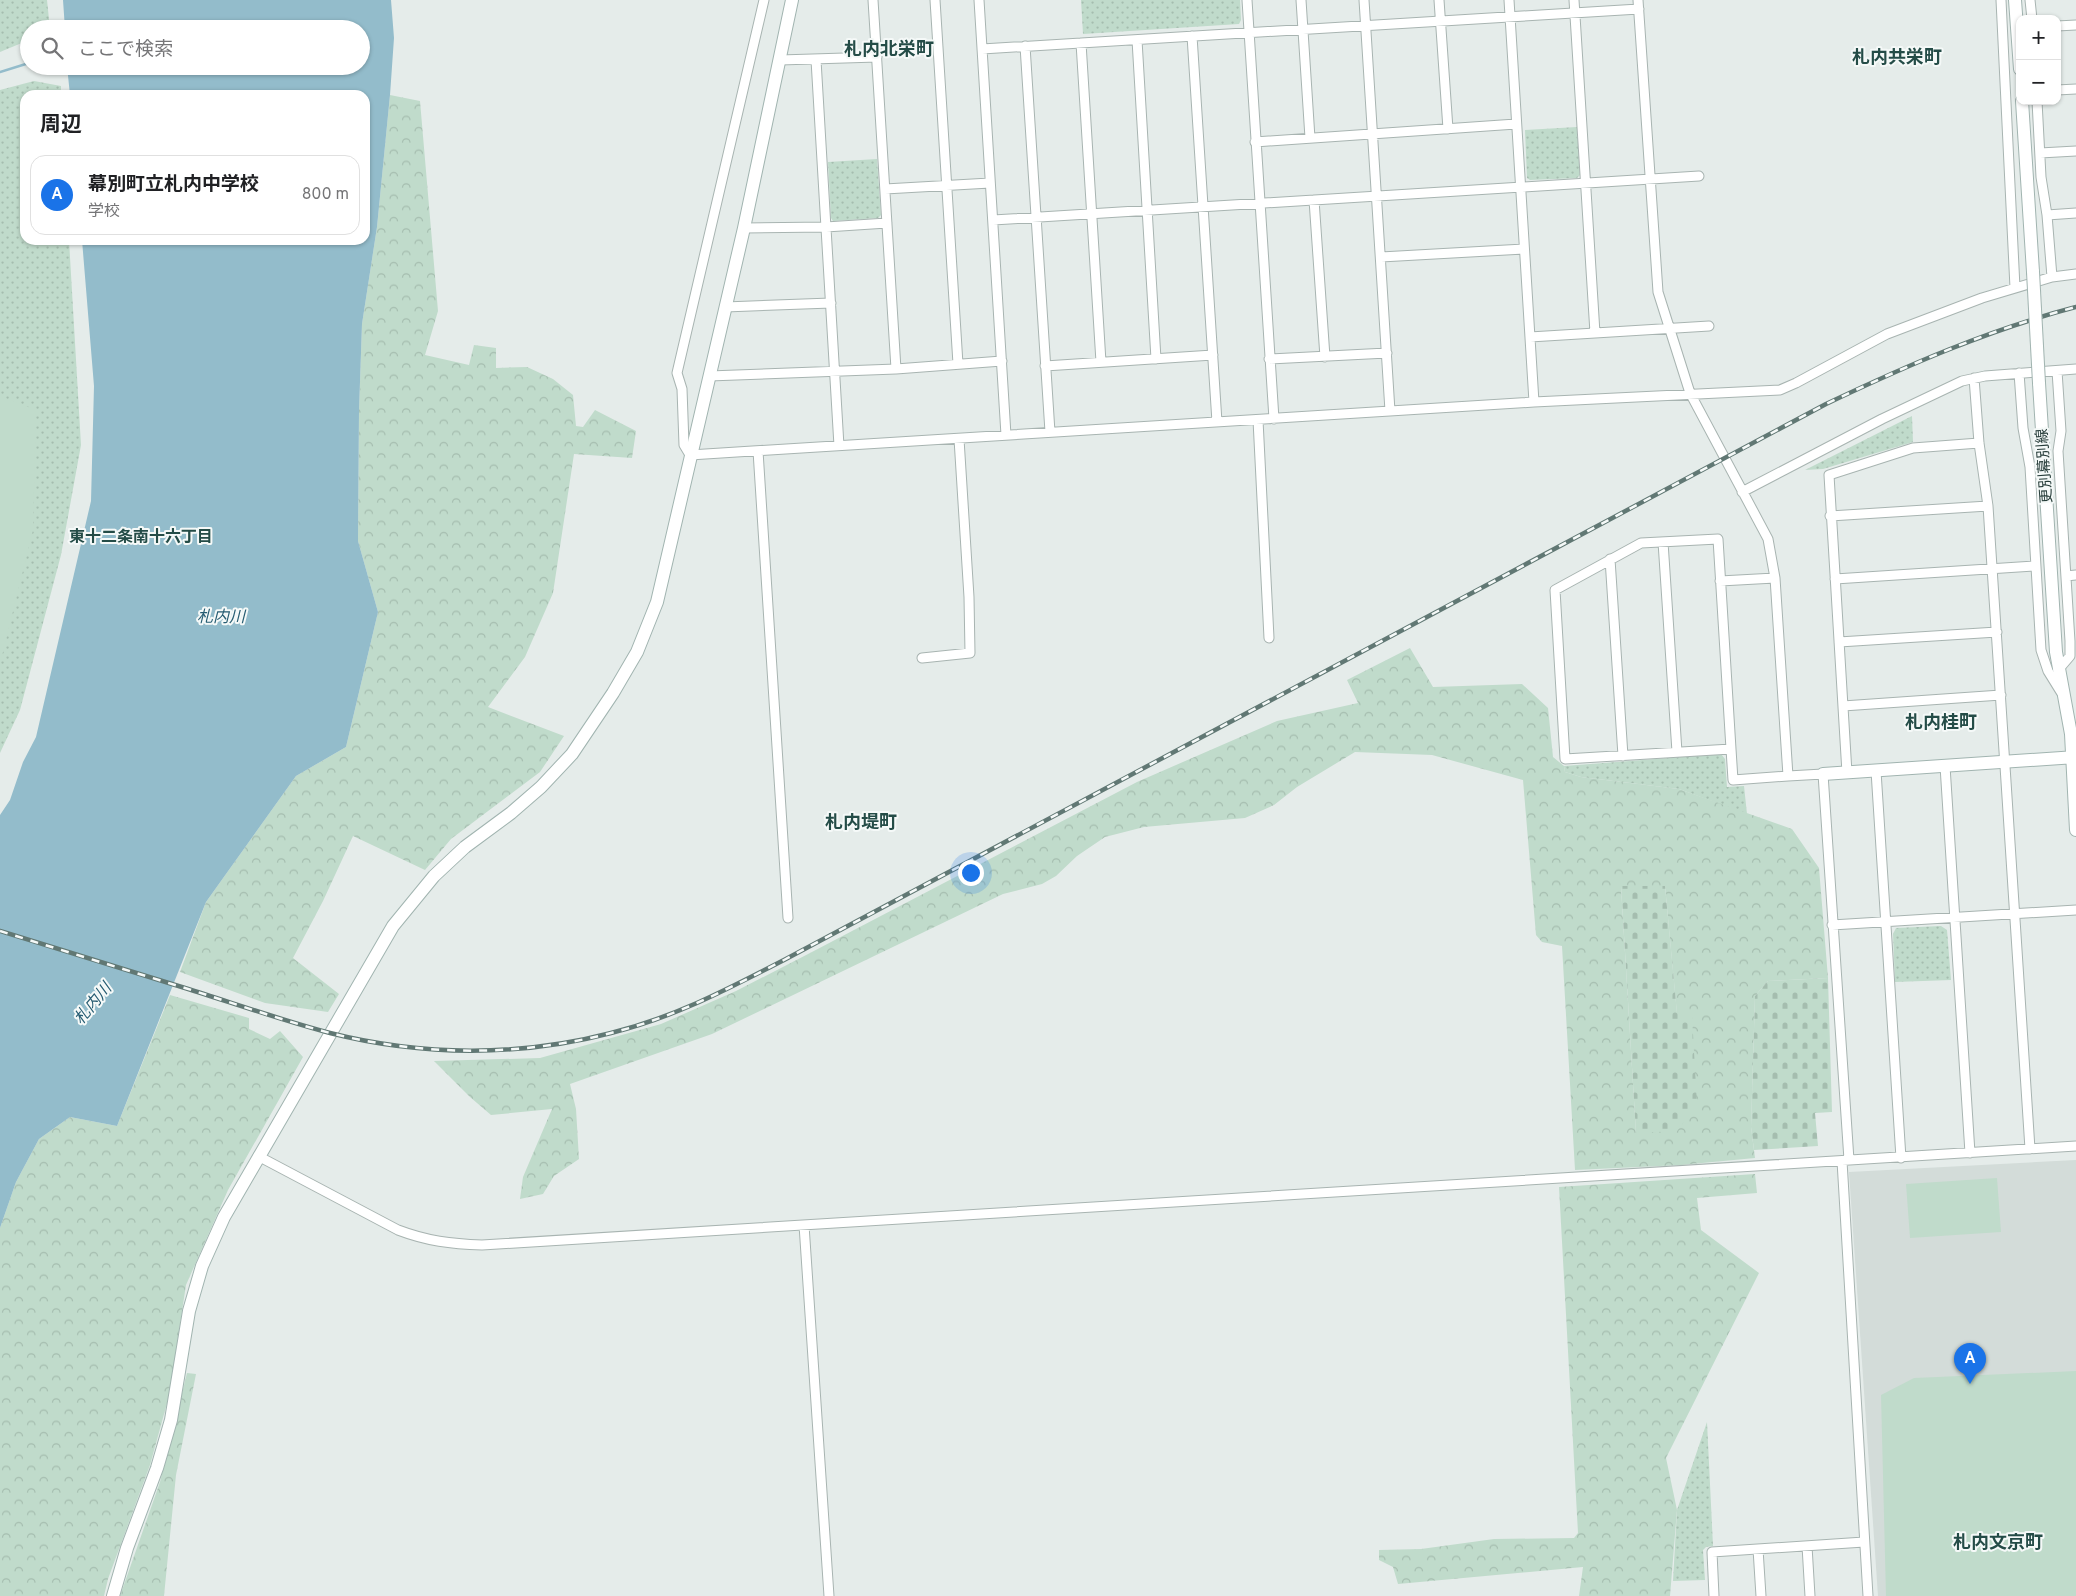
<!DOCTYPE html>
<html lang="ja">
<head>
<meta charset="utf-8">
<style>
  body { margin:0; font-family:Overpass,"Noto Sans JP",sans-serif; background:#f2f2f2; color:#202124 }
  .controls { position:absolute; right:15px; top:15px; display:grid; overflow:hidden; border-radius:10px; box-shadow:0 1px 4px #0004 }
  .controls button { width:45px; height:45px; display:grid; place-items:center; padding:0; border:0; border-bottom:1px solid #e0e0e0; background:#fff; color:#202124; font:25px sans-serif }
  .you { position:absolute; left:970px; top:872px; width:18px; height:18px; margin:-12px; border:4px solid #fff; border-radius:50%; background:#1a73e8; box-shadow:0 0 0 8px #1a73e833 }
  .badge { display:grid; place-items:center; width:32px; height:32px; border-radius:50%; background:#1a73e8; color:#fff; font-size:16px; font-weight:700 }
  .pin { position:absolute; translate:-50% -41px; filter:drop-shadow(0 1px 2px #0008) }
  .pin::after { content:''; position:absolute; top:26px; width:18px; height:15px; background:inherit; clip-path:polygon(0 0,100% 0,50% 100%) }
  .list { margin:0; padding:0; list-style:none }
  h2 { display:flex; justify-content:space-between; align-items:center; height:65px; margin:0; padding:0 20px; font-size:21px }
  h2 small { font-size:16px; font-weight:400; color:#757577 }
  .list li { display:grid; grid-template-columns:32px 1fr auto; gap:15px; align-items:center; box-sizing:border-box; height:80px; margin:0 10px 10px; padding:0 10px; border:1px solid #e0e0e0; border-radius:15px }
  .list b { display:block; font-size:19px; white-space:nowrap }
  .list p { margin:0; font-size:16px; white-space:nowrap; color:#757577 }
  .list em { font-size:16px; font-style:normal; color:#757577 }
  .icon { flex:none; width:28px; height:28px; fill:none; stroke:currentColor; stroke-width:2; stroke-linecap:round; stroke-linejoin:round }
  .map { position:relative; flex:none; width:2076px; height:1596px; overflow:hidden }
  .search { position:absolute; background:#fff; box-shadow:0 1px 4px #0004; left:20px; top:20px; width:350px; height:55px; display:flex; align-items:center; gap:12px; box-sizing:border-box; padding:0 18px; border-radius:28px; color:#757577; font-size:19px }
  .panel { position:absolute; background:#fff; box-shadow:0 1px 4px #0004; left:20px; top:90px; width:350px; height:155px; border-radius:15px }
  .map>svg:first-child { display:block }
  .built { fill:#d3dcd9 }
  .green { fill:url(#green-dots) }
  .forest { fill:url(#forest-crowns); fill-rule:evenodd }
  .cemetery { fill:url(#cemetery-stones) }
  .pitch { fill:#c0dbcb }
  .water { fill:#93bccb }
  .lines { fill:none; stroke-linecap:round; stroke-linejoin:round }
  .stream { stroke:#93bccb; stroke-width:2.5 }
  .street-casing { stroke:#a8b4b1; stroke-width:11 }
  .secondary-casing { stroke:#a1b4b0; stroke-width:14 }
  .street { stroke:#fff; stroke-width:9 }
  .secondary { stroke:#fff; stroke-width:12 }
  .rail-casing { stroke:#617874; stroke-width:4.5 }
  .rail { stroke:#f5f9f8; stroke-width:2.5; stroke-dasharray:8; stroke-linecap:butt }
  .secondary-bridge-casing { stroke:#a1b4b0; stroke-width:14; stroke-linecap:butt }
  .secondary-bridge { stroke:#fff; stroke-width:12 }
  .labels { text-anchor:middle; stroke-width:4; stroke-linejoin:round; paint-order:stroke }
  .street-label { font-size:15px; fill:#263c39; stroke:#f5f9f8 }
  .neighbourhood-label { font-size:16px; font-weight:bold; fill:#244c47; stroke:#f5f9f8 }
  .water-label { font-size:16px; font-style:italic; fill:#265c72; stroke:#f5f9f8 }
  .quarter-label { font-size:18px; font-weight:bold; fill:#244c47; stroke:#f5f9f8 }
</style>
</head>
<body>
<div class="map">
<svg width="2076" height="1596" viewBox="0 0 2076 1596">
  <defs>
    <pattern id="green-dots" width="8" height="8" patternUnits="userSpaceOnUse" patternTransform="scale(1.25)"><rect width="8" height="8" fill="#c0dbcb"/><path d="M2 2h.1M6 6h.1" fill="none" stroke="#a5bdaf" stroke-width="1.8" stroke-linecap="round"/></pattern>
    <pattern id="forest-crowns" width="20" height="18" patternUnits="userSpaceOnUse" patternTransform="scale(1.25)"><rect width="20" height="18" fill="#c0dbcb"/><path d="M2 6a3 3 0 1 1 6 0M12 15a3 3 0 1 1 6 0" fill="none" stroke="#a5bdaf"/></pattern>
    <pattern id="cemetery-stones" width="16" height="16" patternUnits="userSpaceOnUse" patternTransform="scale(1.25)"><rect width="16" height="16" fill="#c0dbcb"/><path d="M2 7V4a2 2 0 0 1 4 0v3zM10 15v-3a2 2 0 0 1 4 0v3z" fill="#a5bdaf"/></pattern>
  </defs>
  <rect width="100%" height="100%" fill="#e5ecea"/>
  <path class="built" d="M2076,1160V1596H1878L1849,1172Z"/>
  <path class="green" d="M0,0H47L50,29H29V40L0,52Z
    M1081,0H1240L1241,20L1239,24L1083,34Z
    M34,81L61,86V95H25V240H69L81,445L61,555L20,710L0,753V90Z
    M1577,127L1580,175L1577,178L1530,180L1527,178L1525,130Z
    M877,159L881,215L878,218L833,221L831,218L828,162Z
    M1912,416L1913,442L1823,469L1805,470Z
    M1721,754L1725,759L1727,787L1744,786L1747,814L1679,789L1581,777L1565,772L1564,766Z
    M1941,926L1947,930L1951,980L1895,982L1893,934L1896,928Z
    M1707,1422L1713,1546L1706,1547L1703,1550L1705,1580L1673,1581L1677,1510Z"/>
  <path class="forest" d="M390,95L420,101L438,311L425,355L469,365L474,345L496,348V368L527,367L553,379L573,395L576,426L583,427L595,410L636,431L632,458L574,454L553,593L525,657L488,707L564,736L540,772L451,839L425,870L353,836L323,901L293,958L339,994L328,1012L265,1003L180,972L206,902L296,776L346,747L378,612L358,541L359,411L362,324L377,227Z
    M1410,648L1433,687L1522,684L1548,708L1553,757L1564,766L1565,772L1581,777L1679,789L1792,829L1819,868L1828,978L1768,981L1755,996L1751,1127L1755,1158L1681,1165L1575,1170L1562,946L1542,942L1536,935L1523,780L1432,755L1355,752L1297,787L1274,805L1245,818L1144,827L1105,837L1077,856L1056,876L1042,884L1003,894L712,1034L570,1084L576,1109L579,1159L554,1176L543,1194L520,1199L523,1177L552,1109L491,1115L470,1097L434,1061L540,1058L661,1024L736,991L810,953L1137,782L1277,721L1358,703L1347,680ZM1665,886L1677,1014L1636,1133L1621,887Z
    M170,995L249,1018V1029L270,1039L280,1031L303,1057L228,1190L186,1285L169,1396L150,1465L108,1579L104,1596H0V1228L16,1182L39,1139L70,1117L117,1126Z
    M1755,1174L1757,1193L1697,1198L1701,1230L1759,1273L1666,1458L1677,1510L1670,1596H1579L1583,1567L1398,1584L1393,1567L1379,1560V1550L1421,1549L1494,1539L1574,1538L1578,1533L1559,1187Z
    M187,1373L196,1374L176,1475L164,1596H120L160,1482Z"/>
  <path class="cemetery" d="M1621,886H1665L1677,1013L1692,1016L1697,1105L1677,1131L1636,1133Z
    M1828,978L1832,1112L1815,1113L1818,1146L1754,1150L1751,1127L1755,996L1768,981Z"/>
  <path class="pitch" d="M0,396L36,410L33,530L0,664Z
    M1997,1178L2001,1232L1910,1238L1906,1184Z
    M2076,1371V1596H1886L1881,1395L1914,1378Z"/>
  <path class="water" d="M63,0H391L394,38L390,95L377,227L362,324L359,411L358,541L378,612L346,747L296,776L206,902L117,1126L70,1117L39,1139L16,1182L0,1228V815L10,800L23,762L36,737L91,501L94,386L82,240H365V95H70L67,66H361V29H65Z"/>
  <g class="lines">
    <path class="stream" d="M0,72L29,63"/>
    <g class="street-casing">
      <path id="street" d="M764,0L677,373L682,389L684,445L690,455L1534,402L1780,390L1796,383L1887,334L1982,298L2052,277L2076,274
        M873,0L896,369
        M935,0L958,364
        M979,0L1006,435
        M1247,0L1274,419
        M1301,0L1310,138
        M1364,0L1390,411
        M1439,0L1448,129
        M1509,0L1534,402
        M1574,0L1595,333
        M1638,0L1658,292L1690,393L1768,539L1775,578L1788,776L1823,774L1849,1160
        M2001,0L2015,288
        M2030,0L2032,19
        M2057,26L2076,25
        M1192,36L1217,422
        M1137,40L1156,359
        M1081,43L1101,362
        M1025,46L1050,432
        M982,49L1639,9
        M780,60L877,57
        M816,60L839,446
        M2057,90L2076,89
        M2037,101L2041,177L2047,215L2052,277
        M1255,142L1516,124
        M2040,153L2076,151
        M885,189L990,183
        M1314,200L1325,357
        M2047,215L2076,213
        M993,220L1699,176
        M744,228L826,227L887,223
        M1381,257L1524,249
        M725,307L831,303
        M1530,337L1709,326
        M1269,359L1387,353
        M1045,366L1213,355
        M2057,371L2061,431L2058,451L2070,641V656L2058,670
        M2019,373L2023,428L2030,467L2041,650L2048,671L2061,692
        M709,376L896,369L1002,361
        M1974,378L1979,443L1988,506L2030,1149
        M1258,420L1269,638
        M758,451L788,918
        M1742,492L1882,419L1962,381L1985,376L2076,369
        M1830,516L1988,506
        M1663,542L1677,752
        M1610,559L1623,756
        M2066,576L2076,575
        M1835,579L2035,566
        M1720,581L1775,578
        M1839,642L1997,632
        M922,658L970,653L969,597L959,439
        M1843,706L2001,695
        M1731,749L1565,759L1555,590L1641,543L1718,539L1731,749L1733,780L1788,776
        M1945,766L1970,1153
        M1876,771L1901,1158
        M1847,773L1829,475L1913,448L1979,443
        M1832,925L2076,910
        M258,1156L398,1230C427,1241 451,1244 482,1245L2076,1146
        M1842,1161L1868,1596
        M804,1225L829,1596
        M1807,1546L1810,1596
        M1758,1549L1761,1596
        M1714,1596L1712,1552L1864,1542"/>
    </g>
    <g class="secondary-casing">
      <path id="secondary" d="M2015,0L2020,69
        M2022,101L2033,272
        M2039,383L2056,652L2071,734L2076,830
        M1823,774L2076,757
        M113,1596L127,1548L157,1468L171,1420L189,1311L202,1266L224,1217L393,926L434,876L465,847L511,813L541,787L572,754L613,693L637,652L657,602L744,228L792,0"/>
    </g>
    <use href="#street" class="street"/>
    <use href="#secondary" class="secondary"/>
    <g class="rail-casing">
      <path id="rail" d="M0,931C61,950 123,969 185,988C233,1003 281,1020 330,1033C421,1056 519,1057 611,1033C675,1017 726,990 784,960L1826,404C1908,365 1988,330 2076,307"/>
    </g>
    <use href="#rail" class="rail"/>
    <g class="secondary-bridge-casing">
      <path id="secondary-bridge" d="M2033,272L2039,383"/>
    </g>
    <use href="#secondary-bridge" class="secondary-bridge"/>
  </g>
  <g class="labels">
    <g class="street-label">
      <text transform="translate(2044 466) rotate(-94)" y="5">更別幕別線</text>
    </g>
    <g class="neighbourhood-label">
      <text x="141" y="542">東十二条南十六丁目</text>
    </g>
    <g class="water-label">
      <text x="221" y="622">札内川</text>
      <text transform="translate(92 1003) rotate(-50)" y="6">札内川</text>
    </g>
    <g class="quarter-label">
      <text x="889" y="55">札内北栄町</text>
      <text x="1897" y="63">札内共栄町</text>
      <text x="1941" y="728">札内桂町</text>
      <text x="861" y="828">札内堤町</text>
      <text x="1998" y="1548">札内文京町</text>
    </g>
  </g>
</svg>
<div class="controls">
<button>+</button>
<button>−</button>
</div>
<div class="you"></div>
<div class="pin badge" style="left:1970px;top:1384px">A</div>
<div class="search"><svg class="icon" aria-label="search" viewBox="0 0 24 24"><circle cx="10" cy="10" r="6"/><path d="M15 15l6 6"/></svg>ここで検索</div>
<section class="panel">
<h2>周辺<small></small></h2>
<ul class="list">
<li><span class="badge">A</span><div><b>幕別町立札内中学校</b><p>学校</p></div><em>800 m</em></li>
</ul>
</section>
</div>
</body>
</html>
